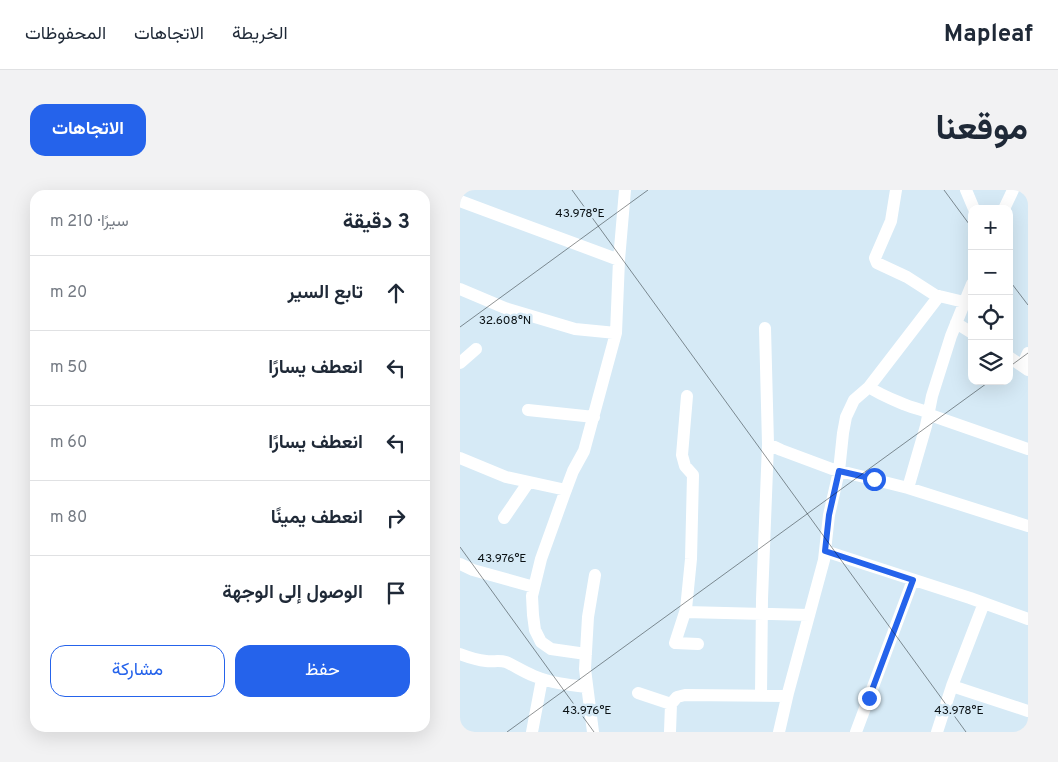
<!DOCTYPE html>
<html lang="ar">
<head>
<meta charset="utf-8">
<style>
  body { margin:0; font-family:Overpass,Vazirmatn,sans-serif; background:#f2f2f3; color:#1f2937; direction:rtl }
  .controls { position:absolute; right:15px; top:15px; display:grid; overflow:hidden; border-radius:10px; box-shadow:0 5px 20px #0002 }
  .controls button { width:45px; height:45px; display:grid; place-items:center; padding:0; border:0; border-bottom:1px solid #e0e1e3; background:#fff; color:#1f2937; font:25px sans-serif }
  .stop { position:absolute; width:15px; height:15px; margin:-11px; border:4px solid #2563eb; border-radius:50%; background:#fff }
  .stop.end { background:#2563eb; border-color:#fff; box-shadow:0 1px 5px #0008 }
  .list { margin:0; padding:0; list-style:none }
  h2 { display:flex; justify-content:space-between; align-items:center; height:65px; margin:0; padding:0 20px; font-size:21px }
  h2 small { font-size:16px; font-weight:400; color:#747a83 }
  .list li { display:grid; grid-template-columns:32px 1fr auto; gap:15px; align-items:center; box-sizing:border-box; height:75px; padding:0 20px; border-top:1px solid #e0e1e3 }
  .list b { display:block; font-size:19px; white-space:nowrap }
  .list em { font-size:16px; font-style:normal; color:#747a83 }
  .actions { display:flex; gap:10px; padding:15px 20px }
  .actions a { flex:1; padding:11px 0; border:1px solid #2563eb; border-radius:15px; text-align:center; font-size:18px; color:#2563eb }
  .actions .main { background:#2563eb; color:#fff }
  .icon { flex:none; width:28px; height:28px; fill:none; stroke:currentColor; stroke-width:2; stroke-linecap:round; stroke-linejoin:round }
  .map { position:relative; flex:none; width:568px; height:542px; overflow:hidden; direction:ltr; border-radius:15px }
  header { display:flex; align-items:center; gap:30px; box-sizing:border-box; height:70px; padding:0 25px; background:#fff; border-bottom:1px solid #e0e1e3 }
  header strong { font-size:24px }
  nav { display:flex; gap:28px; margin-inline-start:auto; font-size:18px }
  .intro { display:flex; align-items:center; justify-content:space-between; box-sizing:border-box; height:120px; padding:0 30px }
  h1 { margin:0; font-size:35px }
  .button { padding:12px 22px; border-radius:15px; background:#2563eb; color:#fff; font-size:18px; font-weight:700 }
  main { display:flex; gap:30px; padding:0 30px }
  aside { flex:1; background:#fff; border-radius:15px; box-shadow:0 5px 20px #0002 }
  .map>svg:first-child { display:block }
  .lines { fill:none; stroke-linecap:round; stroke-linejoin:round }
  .minor { stroke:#fff; stroke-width:12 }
  .route { stroke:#2563eb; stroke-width:6 }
  .ticks { fill:none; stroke:#0b1215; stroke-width:1; stroke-opacity:0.45 }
  .ticks-label { font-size:12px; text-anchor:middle; fill:#0b1215; stroke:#d6eaf6; stroke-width:5; stroke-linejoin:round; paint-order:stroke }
</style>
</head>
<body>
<header>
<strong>Mapleaf</strong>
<nav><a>الخريطة</a><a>الاتجاهات</a><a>المحفوظات</a></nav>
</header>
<div class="intro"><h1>موقعنا</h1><a class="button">الاتجاهات</a></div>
<main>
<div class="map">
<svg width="568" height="542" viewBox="0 0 568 542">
  <rect width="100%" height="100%" fill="#d6eaf6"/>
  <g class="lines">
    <path class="minor" d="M436,0L431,31L415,68L417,73L447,87L475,105L504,112
      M506,0L514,19
      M0,11L159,70
      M544,19L553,0
      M0,99L45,118L115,139L156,143
      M496,133L512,143
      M549,167L568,180
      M0,173L16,159
      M562,176L568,163
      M409,197C420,205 434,210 446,215C455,219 466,220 473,226L568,259
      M227,206L222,265L225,276L233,285L231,369L226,419L215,453L238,454
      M68,220L134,227
      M308,254L321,260L372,279L448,298L568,336
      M0,268L46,287L106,300
      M448,298L466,236L472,206L491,146L512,94
      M44,328L68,293
      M365,361L510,408L568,429
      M0,374L13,380L74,397
      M226,422L349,425
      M0,464C8,467 17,470 26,471C33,472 39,470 46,472C55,476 64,482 74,486C91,493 109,495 127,497
      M126,464L91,459L81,452L75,440L73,425L72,406L81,369L104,305L113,281L124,261L156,143L159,70L165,0
      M492,496L568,521
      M178,503L211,514
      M301,505L302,409L308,254L305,138
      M72,542L82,489
      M133,542L125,479L128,427L135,385
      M210,542L211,514L217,507L225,505L327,506
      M319,542L328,503L364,370L369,325L379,281L383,243L386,227L394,210L409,197L479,106
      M396,542L453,390
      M477,542L492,496L524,413"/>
  </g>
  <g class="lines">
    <path class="route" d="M409,508L453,390L365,361L369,325L379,281L414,289"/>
  </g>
  <path class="ticks" d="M112,0L506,542M484,0L512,38M549,90L568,115M0,137L188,0M549,177L568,163M0,357L134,542M47,542L530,191"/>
  <g class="ticks-label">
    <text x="120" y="27">43.978°E</text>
    <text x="45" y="134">32.608°N</text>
    <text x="42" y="372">43.976°E</text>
    <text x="127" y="524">43.976°E</text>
    <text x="499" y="524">43.978°E</text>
  </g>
</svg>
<div class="controls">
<button>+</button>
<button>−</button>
<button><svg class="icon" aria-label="locate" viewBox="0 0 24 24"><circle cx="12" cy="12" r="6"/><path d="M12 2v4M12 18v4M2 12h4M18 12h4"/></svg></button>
<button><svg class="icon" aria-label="layers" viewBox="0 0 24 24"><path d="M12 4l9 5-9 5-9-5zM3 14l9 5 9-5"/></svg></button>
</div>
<div class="stop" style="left:414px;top:289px"></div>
<div class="stop end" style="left:409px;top:508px"></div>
</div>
<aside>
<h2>3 دقيقة<small>سيرًا · 210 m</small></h2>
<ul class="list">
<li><svg class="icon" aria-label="ahead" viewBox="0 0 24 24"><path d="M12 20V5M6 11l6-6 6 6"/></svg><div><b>تابع السير</b></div><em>20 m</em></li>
<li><svg class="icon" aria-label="left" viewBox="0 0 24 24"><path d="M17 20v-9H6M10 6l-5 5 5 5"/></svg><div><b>انعطف يسارًا</b></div><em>50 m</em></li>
<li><svg class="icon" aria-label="left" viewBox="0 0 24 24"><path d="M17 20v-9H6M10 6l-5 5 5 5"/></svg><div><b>انعطف يسارًا</b></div><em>60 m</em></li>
<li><svg class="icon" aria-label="right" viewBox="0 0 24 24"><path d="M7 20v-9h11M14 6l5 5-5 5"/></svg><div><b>انعطف يمينًا</b></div><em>80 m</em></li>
<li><svg class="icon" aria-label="arrive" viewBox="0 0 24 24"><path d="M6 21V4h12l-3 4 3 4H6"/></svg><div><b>الوصول إلى الوجهة</b></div></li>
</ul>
<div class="actions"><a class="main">حفظ</a><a>مشاركة</a></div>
</aside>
</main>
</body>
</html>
